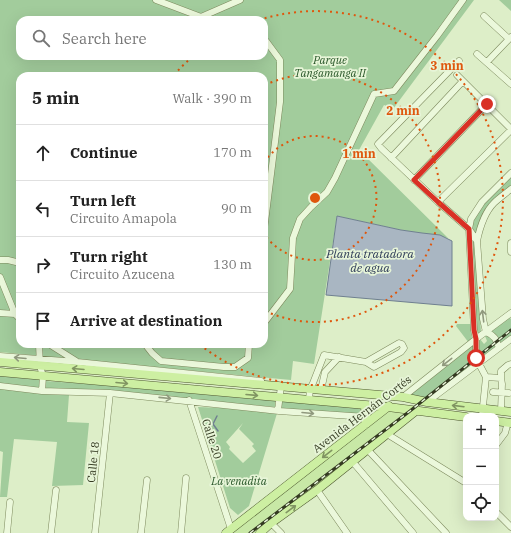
<!DOCTYPE html>
<html lang="en">
<head>
<meta charset="utf-8">
<style>
  body { margin:0; font-family:"IBM Plex Serif",serif; background:#f6f6f6; color:#222 }
  .controls { position:absolute; right:12px; bottom:12px; display:grid; overflow:hidden; border-radius:8px; box-shadow:0 4px 16px #0002 }
  .controls button { width:36px; height:36px; display:grid; place-items:center; padding:0; border:0; border-bottom:1px solid #e0e0e0; background:#fff; color:#222; font:20px sans-serif }
  .stop { position:absolute; width:12px; height:12px; margin:-9px; border:3px solid #d93025; border-radius:50%; background:#fff }
  .stop.end { background:#d93025; border-color:#fff; box-shadow:0 1px 4px #0008 }
  .list { margin:0; padding:0; list-style:none }
  h2 { display:flex; justify-content:space-between; align-items:center; height:52px; margin:0; padding:0 16px; font-size:17px }
  h2 small { font-size:13px; font-weight:400; color:#767676 }
  .list li { display:grid; grid-template-columns:26px 1fr auto; gap:12px; align-items:center; box-sizing:border-box; height:56px; padding:0 16px; border-top:1px solid #e0e0e0 }
  .list b { display:block; font-size:15px; white-space:nowrap }
  .list p { margin:0; font-size:13px; white-space:nowrap; color:#767676 }
  .list em { font-size:13px; font-style:normal; color:#767676 }
  .icon { flex:none; width:22px; height:22px; fill:none; stroke:currentColor; stroke-width:2; stroke-linecap:round; stroke-linejoin:round }
  .map { position:relative; flex:none; width:511px; height:533px; overflow:hidden }
  .search { position:absolute; background:#fff; box-shadow:0 4px 16px #0002; left:16px; top:16px; width:252px; height:44px; display:flex; align-items:center; gap:10px; box-sizing:border-box; padding:0 14px; border-radius:12px; color:#767676; font-size:15px }
  .panel { position:absolute; background:#fff; box-shadow:0 4px 16px #0002; left:16px; top:72px; width:252px; height:276px; border-radius:12px }
  .map>svg:first-child { display:block }
  .green { fill:#a2cc9c; fill-rule:evenodd }
  .sand { fill:#c8e8a6 }
  .water { fill:#a9b6c2; stroke:#6f8090 }
  .lines { fill:none; stroke-linecap:round; stroke-linejoin:round }
  .stream { stroke:#6f8090; stroke-width:1.5 }
  .minor-casing { stroke:#7d895d; stroke-width:7 }
  .major-casing { stroke:#4f5831; stroke-width:9 }
  .minor { stroke:#ebf8db; stroke-width:6 }
  .major { stroke:#cdefa2; stroke-width:8 }
  .rail-casing { stroke:#343a21; stroke-width:3 }
  .rail { stroke:#e7f5d8; stroke-width:1.5; stroke-dasharray:4.5; stroke-linecap:butt }
  .oneway { stroke:#90997e }
  .oneway2 { stroke:#809462 }
  .route { stroke:#d93025; stroke-width:5 }
  .ring { fill:none; stroke:#df570d; stroke-width:2; stroke-dasharray:2 4 }
  .labels { text-anchor:middle; stroke-width:3.5; stroke-linejoin:round; paint-order:stroke }
  .park-label { font-size:11px; font-style:italic; fill:#285628; stroke:#e7f5d8 }
  .street-label { font-size:11px; fill:#343a21; stroke:#e7f5d8 }
  .water-label { font-size:12px; font-style:italic; fill:#303d59; stroke:#e7f5d8 }
  .centre { fill:#df570d; stroke:#e7f5d8; stroke-width:2 }
  .ring-label { font-size:12px; text-anchor:middle; font-weight:bold; fill:#df570d; stroke:#e7f5d8; stroke-width:3.5; stroke-linejoin:round; paint-order:stroke }
</style>
</head>
<body>
<div class="map">
<svg width="511" height="533" viewBox="0 0 511 533">
  <rect width="100%" height="100%" fill="#ddeec8"/>
  <path class="green" d="M0,0H474L393,109L384,105L359,150L448,238L401,230L337,216L314,364L293,361L291,380L0,352ZM20,20H264V56H20ZM20,76H264V344H20Z
    M499,0H511V11Z
    M511,177V187L490,206L475,237L481,332L475,336L469,233L472,219L486,201Z
    M509,317L511,319V338L480,361L476,343L480,339L484,344L487,341L485,336Z
    M457,324H471L472,341L469,343L456,326Z
    M473,345L474,358L477,364L428,399L408,395Z
    M0,375L41,379V389L0,385Z
    M45,381L275,397V407L45,388Z
    M0,388L69,395L67,422L89,423L83,485L52,486L57,442L14,439L7,497H0L3,452L0,451Z
    M281,401L364,408V418L279,411Z
    M198,407L278,410L249,506L238,515L230,508ZM243,423L239,429L254,444L252,446L256,451L243,463L229,449L230,447L226,442Z"/>
  <path class="sand" d="M388,410L410,414L259,533H230Z"/>
  <path class="water" d="M337,216L401,230L422,233L440,235L452,241V306L326,295Z"/>
  <g class="lines">
    <path class="stream" d="M217,416L213,424L218,431"/>
    <g class="minor-casing">
      <path id="minor" d="M156,0L209,20
        M484,16L509,39
        M201,17L240,0
        M264,41H266L280,60V102L264,230
        M477,54L511,84
        M459,61L378,144L381,148L438,202L469,229L477,241
        M487,62L511,37
        M457,75L511,129
        M391,158L463,81
        M414,180L487,104
        M438,202L511,130
        M511,243V252
        M0,260H8L20,263
        M0,277L15,314L20,319
        M0,313L15,314
        M264,323L290,289L293,238L300,219L311,207L327,192L335,178L374,94L394,91L437,36L463,0
        M39,344L40,366L43,376L42,391
        M49,344L76,361
        M145,344L152,353L161,361L224,367H235L248,358L249,344
        M499,348C496,339 495,336 486,332L483,319L477,241C480,227 484,213 494,203C499,198 505,194 511,189
        M0,356L77,362L261,381
        M486,377L476,358V339L474,330L469,229L471,219L482,202L511,173
        M501,378V371L508,365L511,364
        M277,385L281,386L278,410
        M0,386L42,391L110,393L279,411L366,417
        M321,390L325,372L339,357
        M493,392L509,393
        M403,397L476,339L511,313
        M189,400L231,529
        M309,400L310,389L313,383L324,355L366,362L374,367L401,352L404,348L402,344L399,343L366,362
        M427,402L511,339
        M482,416L486,377L501,378L502,384L501,411
        M387,434L466,483
        M496,445L505,433L508,422
        M367,449L446,533
        M352,461L413,533
        M317,490L347,533
        M496,512L511,527
        M271,523L281,533
        M7,533L10,502
        M51,533L56,490
        M95,533L110,393
        M141,533L147,480
        M181,533L186,478"/>
    </g>
    <g class="major-casing">
      <path id="major" d="M0,362L403,397L427,402L511,412
        M0,372L388,407L466,417
        M364,405L366,412V424
        M496,421L511,423
        M226,533L389,406
        M260,533L271,523L317,490L417,410"/>
    </g>
    <use href="#minor" class="minor"/>
    <use href="#major" class="major"/>
    <g class="rail-casing">
      <path id="rail" d="M250,533L410,411L511,330"/>
    </g>
    <use href="#rail" class="rail"/>
  </g>
  <defs><path id="oneway-shaft" d="M-6 0H5M1.5-3L5.5 0L1.5 3" fill="none" stroke-width="1.6" stroke-linecap="round" stroke-linejoin="round"/></defs>
  <g class="oneway">
    <use href="#oneway-shaft" transform="translate(483 316) rotate(-97)"/>
    <use href="#oneway-shaft" transform="translate(20 358) rotate(-175)"/>
    <use href="#oneway-shaft" transform="translate(447 362) rotate(142)"/>
    <use href="#oneway-shaft" transform="translate(165 398) rotate(6)"/>
    <use href="#oneway-shaft" transform="translate(308 413) rotate(5)"/>
  </g>
  <g class="oneway2">
    <use href="#oneway-shaft" transform="translate(78 369) rotate(-175)"/>
    <use href="#oneway-shaft" transform="translate(122 383) rotate(5)"/>
    <use href="#oneway-shaft" transform="translate(252 395) rotate(5)"/>
    <use href="#oneway-shaft" transform="translate(458 406) rotate(-173)"/>
    <use href="#oneway-shaft" transform="translate(327 454) rotate(142)"/>
    <use href="#oneway-shaft" transform="translate(291 509) rotate(-37)"/>
  </g>
  <g class="lines">
    <path class="route" d="M476,358V339L474,330L469,229L438,202L414,180L487,104"/>
  </g>
  <g class="ring">
    <path d="M264 162A62 62 0 1 1 264 234"/>
    <path d="M265 85A124 124 0 1 1 265 311"/>
    <path d="M174 75A187 187 0 0 1 192 57M259 20A187 187 0 1 1 199 344"/>
  </g>
  <g class="labels">
    <g class="park-label">
      <text x="330" y="64">Parque<tspan x="330" dy="13">Tangamanga II</tspan></text>
      <text x="239" y="485">La venadita</text>
    </g>
    <g class="street-label">
      <text transform="translate(362 414) rotate(-37)" y="4">Avenida Hernán Cortés</text>
      <text transform="translate(212 439) rotate(72)" y="4">Calle 20</text>
      <text transform="translate(93 462) rotate(-84)" y="4">Calle 18</text>
    </g>
    <g class="water-label">
      <text x="370" y="258">Planta tratadora<tspan x="370" dy="14">de agua</tspan></text>
    </g>
  </g>
  <circle cx="315" cy="198" r="6" class="centre"/>
  <g class="ring-label">
    <text x="447" y="70">3 min</text>
    <text x="403" y="115">2 min</text>
    <text x="359" y="158">1 min</text>
  </g>
</svg>
<div class="controls">
<button>+</button>
<button>−</button>
<button><svg class="icon" aria-label="locate" viewBox="0 0 24 24"><circle cx="12" cy="12" r="6"/><path d="M12 2v4M12 18v4M2 12h4M18 12h4"/></svg></button>
</div>
<div class="stop" style="left:476px;top:358px"></div>
<div class="stop end" style="left:487px;top:104px"></div>
<div class="search"><svg class="icon" aria-label="search" viewBox="0 0 24 24"><circle cx="10" cy="10" r="6"/><path d="M15 15l6 6"/></svg>Search here</div>
<section class="panel">
<h2>5 min<small>Walk · 390 m</small></h2>
<ul class="list">
<li><svg class="icon" aria-label="ahead" viewBox="0 0 24 24"><path d="M12 20V5M6 11l6-6 6 6"/></svg><div><b>Continue</b></div><em>170 m</em></li>
<li><svg class="icon" aria-label="left" viewBox="0 0 24 24"><path d="M17 20v-9H6M10 6l-5 5 5 5"/></svg><div><b>Turn left</b><p>Circuito Amapola</p></div><em>90 m</em></li>
<li><svg class="icon" aria-label="right" viewBox="0 0 24 24"><path d="M7 20v-9h11M14 6l5 5-5 5"/></svg><div><b>Turn right</b><p>Circuito Azucena</p></div><em>130 m</em></li>
<li><svg class="icon" aria-label="arrive" viewBox="0 0 24 24"><path d="M6 21V4h12l-3 4 3 4H6"/></svg><div><b>Arrive at destination</b></div></li>
</ul>
</section>
</div>
</body>
</html>
